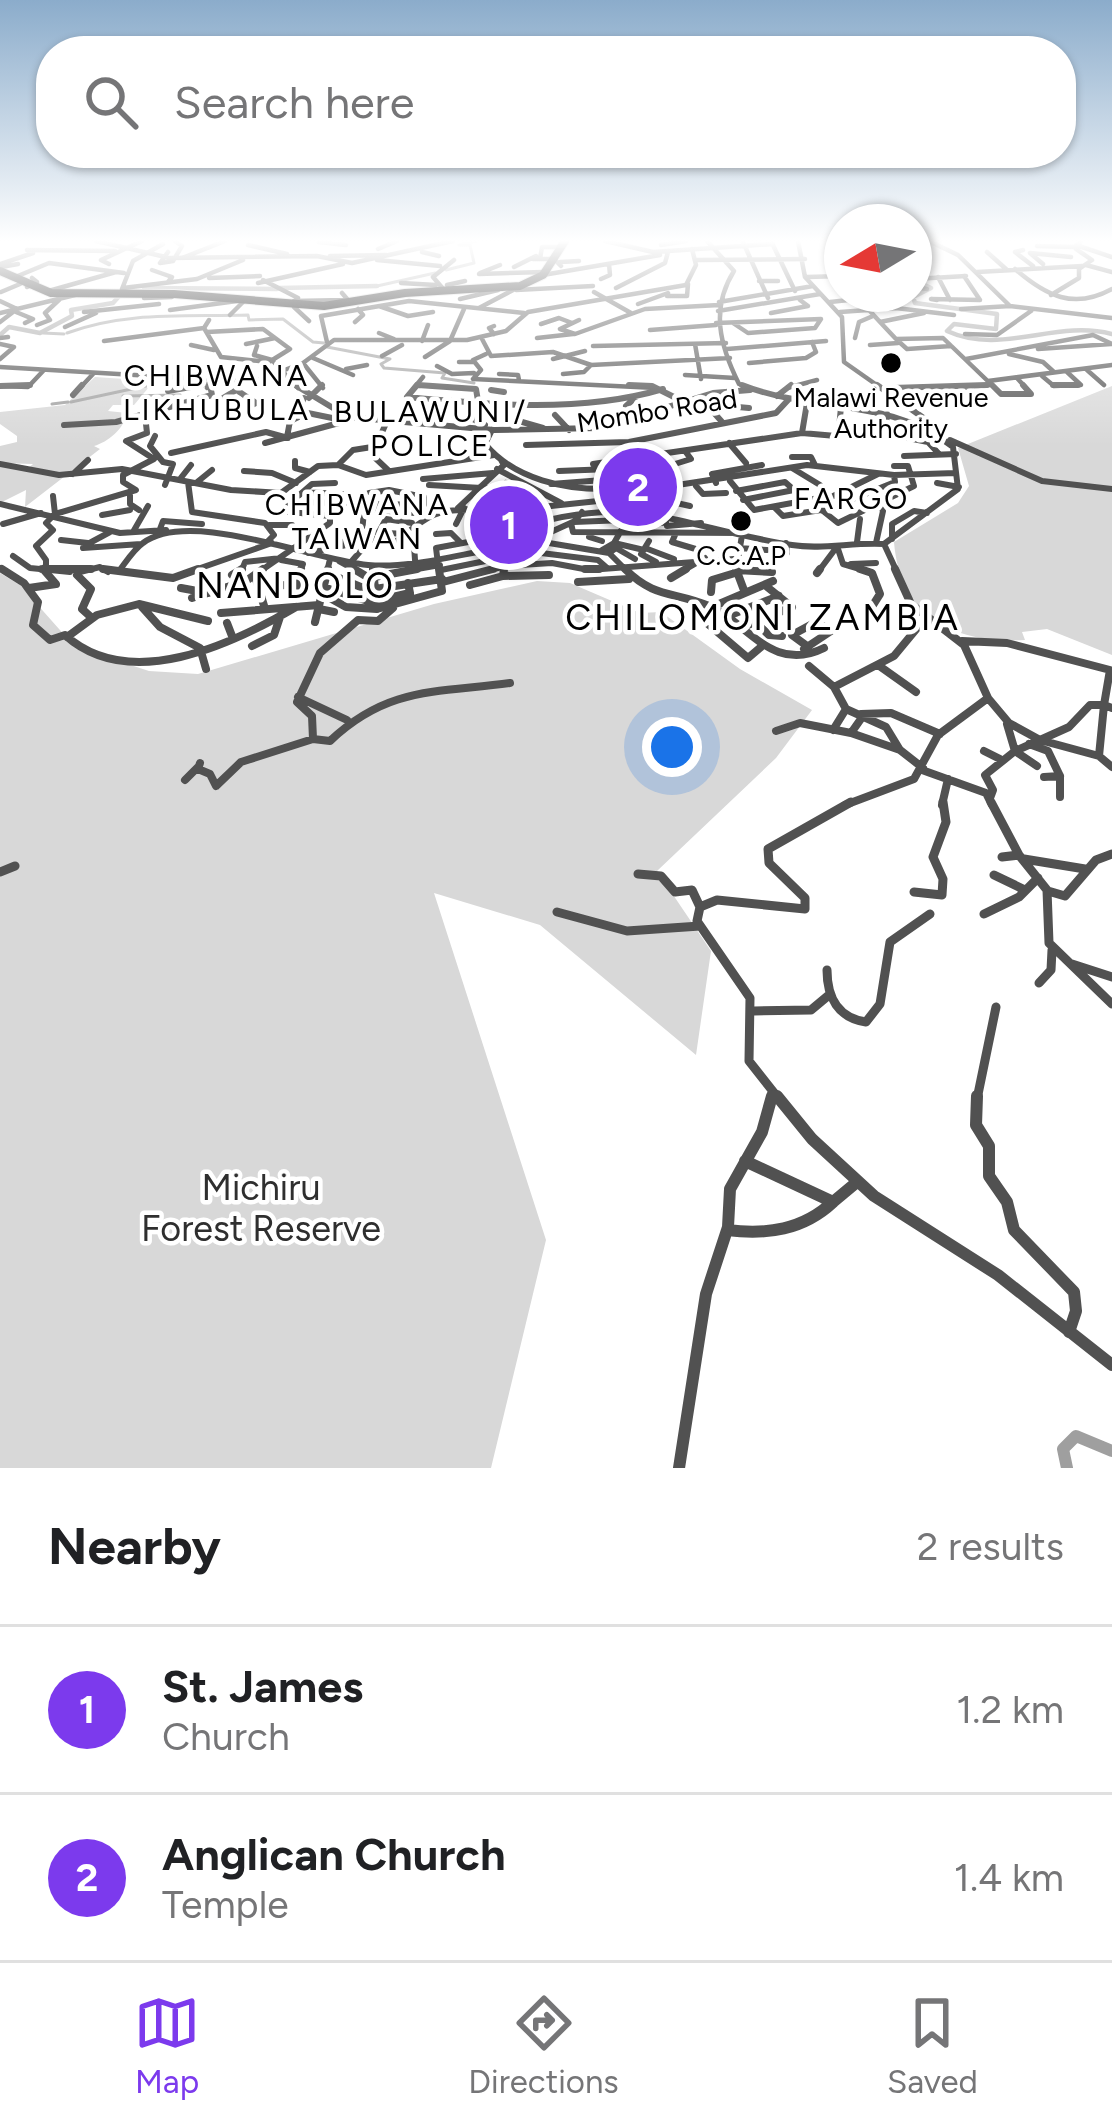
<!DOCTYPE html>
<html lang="en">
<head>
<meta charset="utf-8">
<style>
  body { margin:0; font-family:Figtree,sans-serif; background:#f2f2f2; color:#202124 }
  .compass { position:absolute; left:824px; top:204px; width:108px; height:108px; border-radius:50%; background:#fff; box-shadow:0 3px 9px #0004; rotate:260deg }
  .you { position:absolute; left:672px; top:747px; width:42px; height:42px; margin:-30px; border:9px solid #fff; border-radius:50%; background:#1a73e8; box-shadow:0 0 0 18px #1a73e833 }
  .badge { display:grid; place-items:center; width:78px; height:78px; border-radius:50%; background:#7c3aed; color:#fff; font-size:39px; font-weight:700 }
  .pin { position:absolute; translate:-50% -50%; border:6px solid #fff; box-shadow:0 3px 12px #0006 }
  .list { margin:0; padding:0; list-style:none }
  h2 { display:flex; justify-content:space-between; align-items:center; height:156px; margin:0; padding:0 48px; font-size:51px }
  h2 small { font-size:39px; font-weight:400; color:#757577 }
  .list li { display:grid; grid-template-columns:78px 1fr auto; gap:36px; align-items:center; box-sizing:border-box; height:168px; padding:0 48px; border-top:3px solid #e0e0e0 }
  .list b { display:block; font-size:45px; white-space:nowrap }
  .list p { margin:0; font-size:39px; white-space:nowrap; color:#757577 }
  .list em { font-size:39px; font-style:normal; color:#757577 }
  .icon { flex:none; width:66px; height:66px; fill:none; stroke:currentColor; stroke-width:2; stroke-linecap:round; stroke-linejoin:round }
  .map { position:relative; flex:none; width:1112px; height:1468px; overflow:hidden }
  .search { position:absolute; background:#fff; box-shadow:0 3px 9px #0004; left:36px; right:36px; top:36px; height:132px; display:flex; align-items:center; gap:30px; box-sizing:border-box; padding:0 42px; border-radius:48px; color:#757577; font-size:45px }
  .sheet { height:492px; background:#fff }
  nav { display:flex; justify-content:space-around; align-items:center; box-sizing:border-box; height:168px; border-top:3px solid #e0e0e0; background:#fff; font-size:33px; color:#757577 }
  nav a { display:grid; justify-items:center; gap:6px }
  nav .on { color:#7c3aed }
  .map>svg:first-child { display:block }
  .green { fill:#d8d8d8 }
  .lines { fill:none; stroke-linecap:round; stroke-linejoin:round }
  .stream { stroke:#9f9f9f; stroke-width:3 }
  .river-far1 { stroke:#9f9f9f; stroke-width:4.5 }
  .river { stroke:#9f9f9f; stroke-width:12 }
  .highway-casing { stroke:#dbdbdb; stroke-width:10 }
  .minor-far4 { stroke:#515151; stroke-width:4.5 }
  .minor-far3 { stroke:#515151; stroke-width:6 }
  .minor-far2 { stroke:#515151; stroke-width:8 }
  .minor-far1 { stroke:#515151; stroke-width:9 }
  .minor { stroke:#515151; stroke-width:12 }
  .highway { stroke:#000; stroke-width:8 }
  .poi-dot { fill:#000; stroke:#fff; stroke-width:4.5 }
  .labels { text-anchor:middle; stroke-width:9; stroke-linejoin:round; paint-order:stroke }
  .far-poi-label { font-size:27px; fill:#000; stroke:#fff }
  .far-street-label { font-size:27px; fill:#000; stroke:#fff }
  .far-quarter-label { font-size:30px; letter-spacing:3px; fill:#000; stroke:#fff }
  .quarter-label { font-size:36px; letter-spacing:3px; fill:#000; stroke:#fff }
  .near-park-label { font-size:36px; fill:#2f2f2f; stroke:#fff }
</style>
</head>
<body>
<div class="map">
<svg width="1112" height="1468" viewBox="0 0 1112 1468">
  <rect width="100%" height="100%" fill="#fff"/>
  <path class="green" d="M95,377L154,381L134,405H113L108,411L127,413C124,429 108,442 94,446L100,449L25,507L26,490L0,503V466L25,471L33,464L0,463V446L17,442V436L0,424V412L65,405Z
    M1112,386V655L1047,629L1022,632L1025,640C956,644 900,618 894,542L958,503L969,486L958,448Z
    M0,573L20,585L75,647L149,671L198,674L434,604L537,581L570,583L640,613L661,612L740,669L812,710L776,758L657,871L711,951L696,1055L540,925L434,893L546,1240L491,1468H0Z"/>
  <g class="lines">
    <path class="stream" d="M446,270L474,263L470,245H459L476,241
      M377,286L435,273
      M43,333L64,334
      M67,333C126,311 186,317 248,315L249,320L283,319L313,342L324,343
      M327,347L390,359L381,364L384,368L445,373L442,378L474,383
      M123,396L180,395
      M71,402L150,385
      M52,404L68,402"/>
    <path class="river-far1" d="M914,280L931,288L913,297L915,303L997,314L996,329L954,324L947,331C1002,356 1055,319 1112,334
      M144,288L277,289
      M279,288L377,286
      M0,335L9,327L40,333L72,316L71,310L113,303L121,294"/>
    <path class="river" d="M1067,1468L1063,1449L1076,1436L1112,1451"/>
    <g class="highway-casing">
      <path id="highway" d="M0,271L51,293L174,294L324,306L405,293L520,286L543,275L565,241"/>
    </g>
    <path class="minor-far4" d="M96,241L170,258L317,256L352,263L453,241
      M605,241L653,252L772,244
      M707,241L734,271C710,309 720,346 739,384L749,388
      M798,241L805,277L842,317L844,362L881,388
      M929,241L958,255L1010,306L1112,318
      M319,242L346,245
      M743,242L768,298
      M772,243L795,291
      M248,245L287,254
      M661,245L686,241
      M1076,245L1112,257
      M1037,246L1076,247
      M378,249L397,241
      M27,250L115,251
      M1023,250L1015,252L1033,266
      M168,252L160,263L173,261L182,246L175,241
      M422,252L439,256
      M987,252L1006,269
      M330,256L386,255
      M182,258L225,241
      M533,259H554L561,266
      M540,259L542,247H561
      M377,260L440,266
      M696,260L805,259
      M560,262L579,261
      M0,264L33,253
      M109,264L101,260L142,241
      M1043,264L1030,253L1071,257
      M1086,265L1112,272
      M1,267L18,264
      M514,267L536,256
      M1015,269C1046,296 1074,310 1112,289
      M152,270L172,277L168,282
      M977,272L1082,266
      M480,273L500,265
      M479,274L543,272
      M543,275L660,255
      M807,277L842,276
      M938,277L950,300
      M13,278L49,263L124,273
      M209,278L260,276
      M601,279L610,275L609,264
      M914,279L966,276
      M263,280L298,298
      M759,281H778
      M258,283L343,264
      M401,283L436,285
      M447,285L465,281
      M27,287L37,282L32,278
      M914,287L927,289
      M123,288L197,279L243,260
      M616,288L665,263L668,252
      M122,289L133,261L163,244
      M516,290L593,286
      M445,291L433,277L454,260
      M1,292L20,284
      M45,292L116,272
      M594,292L631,313
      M342,293L348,300
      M1051,295L1079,278V269L1092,260L1076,249L1081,241
      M667,296H687L688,284
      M144,298L172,297
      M460,299L498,290
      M937,300L931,299L980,300L964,276
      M0,301L17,309L0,322
      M294,301L345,300
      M719,302L813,286
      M830,302L904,294
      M638,304L668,293
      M379,306L408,316L433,312
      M294,307L309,321
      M479,308L515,289
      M961,309L1010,306
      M170,310L237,301
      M869,310L880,322L924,313
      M718,311L820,294
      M16,312L33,319L25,323
      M84,312L159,304
      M840,312L896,308L954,315
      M0,313L75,295
      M771,313L808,306L800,300
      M230,315L244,301
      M579,320L560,329L575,334L645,309L719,305
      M355,322L363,315L358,309
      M880,322L896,339L943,338L995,388
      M716,323L821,319L815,328L748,333L733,323
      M541,324L559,318L572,323
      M37,325L50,320L45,313L60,299
      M494,326L489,328L494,334
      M65,327L96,313
      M650,330L716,325
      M207,332L263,329L290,349L269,362L221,357L204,328L209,320
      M379,333L394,339
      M965,334L997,335L1031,311
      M481,337L491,356L553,352L591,365L730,358
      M0,338L8,337
      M537,338L573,334
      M855,338L859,322L873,316
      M897,340L907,349L951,346
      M104,341L204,328
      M422,341L428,325
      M327,342L321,316L409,301L524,313
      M0,344L14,347L0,359
      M246,344L275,338
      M695,344L701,379
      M191,345L214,350
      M870,345L898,343
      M257,346L254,355L272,360L298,388
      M593,346L726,343
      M727,349L826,341
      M1038,349L1111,344
      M486,354L473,360L481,370L473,379L656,388
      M1009,354L1043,362L1054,372
      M382,356L402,345
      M425,357L450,341L464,309
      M313,358L353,375
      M553,359L585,351
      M966,359L1093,335L1112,344
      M459,362H473
      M303,363L323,388
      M749,363L806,358L816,352L812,342
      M437,366L452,374L474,373
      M0,367L253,382L303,363L334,340H467L506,331L528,312L686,285L696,265L692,249
      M346,369L367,365
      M1087,370L1104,385
      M499,374L518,375L519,380
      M563,374L584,372L591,365
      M685,375L735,378
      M1042,376L1054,386L1081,385L1067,372
      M1017,378L1026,388
      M988,381L1112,365
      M417,385L463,388
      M0,386L28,387L44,370
      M80,388L93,374
      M185,388L208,384
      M207,388L212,383
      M239,388L242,382
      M414,388L423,377
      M787,388L817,380
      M892,388L990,385"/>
    <path class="minor-far3" d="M241,385L238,391L256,403L252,405
      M295,385L348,417L494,430L599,428L713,393L750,390
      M417,385L407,397C490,405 582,413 663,389
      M418,385L476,389L478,401L467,416L485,425
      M629,385L652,386L686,403
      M742,385C813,413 891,397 953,447L958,489L884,544L897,572
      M877,385L925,419
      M992,385L1001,394H1031L1023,385
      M1053,385H1078
      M0,386L30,385
      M892,388L987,385
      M491,390L504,392
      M168,391L202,385
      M73,395L82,385
      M777,396L791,385
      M636,397L626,406L640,417
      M223,398L238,389
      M304,398L298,411L337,419
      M309,398L322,385
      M899,401L975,396L968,388
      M887,414L886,425L870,426L873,431L928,442L939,454
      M555,415L569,430
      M505,417L543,428
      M387,421L372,455L389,471
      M723,423L715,414L727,406L749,408
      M64,425L116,422L212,395L210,385
      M839,428L841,407
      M492,430L485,444C515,480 566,490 609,489L618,502
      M802,433L836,436
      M155,436L150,446L163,462L173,464L165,485
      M287,437L290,421L305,414
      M950,440L1042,481L1112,489
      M265,443L350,420
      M729,443L746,463
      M526,445L629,442L776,413L789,399
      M171,453L266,432L288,438
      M904,456L956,454
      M792,457H811L815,465
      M295,461V468L310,472
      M0,464L59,475L122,469L231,490L281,493L318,466L338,465L366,475L494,455
      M593,464L802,433L807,403
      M338,465L353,450L372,447
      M662,468L691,459L685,451
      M792,468L820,485
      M497,469L561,503
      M244,471L272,473L296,483
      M559,471L636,468
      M73,474L88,460
      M180,479L191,465
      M423,479L493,473
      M730,481L754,510L819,498L824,488
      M188,482L192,512L265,523L274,535L268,541
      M196,483L212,470
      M506,483L536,503
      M716,483L712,474L762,465
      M937,483L959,487
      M551,484L629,478
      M429,485L499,489
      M696,486L703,494L726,493
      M637,490L664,494
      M736,491L785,482L794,490L743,500
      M130,492V504L139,510
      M303,492L342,494
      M369,493L389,490L424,497V505
      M663,500L690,506
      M291,502L424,505
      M0,504L120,533L166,530
      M498,505L513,500
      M774,507L783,516L821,510
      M458,508L504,465L501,460
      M375,510L429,514
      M281,511L312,484L335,483
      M281,511L330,516
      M477,511L490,533L508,541
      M823,511L838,523L914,486L908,466H894
      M823,511L895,482L894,475
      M823,511L817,504L878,474
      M655,513L671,486L807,465L894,475L956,473
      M55,514L136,490L123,482V475L154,459L126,441L147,433L145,415
      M102,515L130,510
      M487,520L522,509
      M574,522L624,520
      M626,522L654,514
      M571,523L573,532L742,533
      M3,524L41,513
      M456,524L464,508
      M269,525H292
      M667,526L701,523
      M632,528L666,522
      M160,529L163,521L202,524
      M380,530L386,519L412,523
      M133,532L148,506
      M362,533L364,511
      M436,534L451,533L461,543
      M675,535L672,542L699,550L701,557
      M589,537L602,541
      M892,539V524L914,511L927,513
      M61,540L88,543
      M509,540L533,552L598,560L606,567
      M531,540L609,553L628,572
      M531,541L575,521L582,512
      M649,541L641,554L656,562
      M857,542L860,519
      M614,543L644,550
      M876,543L883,511L878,502
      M414,545L415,560
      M84,546L110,532
      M837,546L843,564L870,572
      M331,547L366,532L406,534
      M83,548L141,544
      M645,548L674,559
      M739,548L767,550
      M602,550L614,543L626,522
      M506,551L529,554
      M308,553L375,539L397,541C447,499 441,516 499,506L504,511L617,499
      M609,553L616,548L635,559
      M13,556L30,568L70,572
      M776,556L787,553L786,543
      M281,560L303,564L300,572
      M339,561L359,572
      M351,562L370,540
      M851,564L876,563
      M373,566L374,572
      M503,566L552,563L589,570L734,559
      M0,568L7,572
      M441,570L505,557
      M736,570L772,572
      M119,571C126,562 134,549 143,543C189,508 313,560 368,565C411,569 463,553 506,547
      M46,572V560L36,546L53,530L46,523L55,514L53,496
      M80,572L100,567L108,572
      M189,572L272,543
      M241,572L245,562L281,558
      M259,572L330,523V516
      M327,572L330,559
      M400,572L440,565
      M439,572L436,548L495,537
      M481,572L502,567
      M504,572L511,531C632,489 678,527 792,545C822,550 853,542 884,544
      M681,572L705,558
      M736,572L743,529
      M818,572L836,548"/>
    <path class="minor-far2" d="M2,569L24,583L38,602L33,625L50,640L65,635C129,693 231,645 296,607
      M42,569H91
      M103,569L173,578L198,569
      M354,569L369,578L417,569
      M373,569L377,609L442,591L439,569
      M585,569H599
      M625,569C655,599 674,591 709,606C747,622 772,674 824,648
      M736,569L745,593
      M860,569L872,573L880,594L873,605
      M736,570L772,572
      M327,573L368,590L442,579
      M817,573L820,569
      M77,575L91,589L82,609L92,618
      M232,575L242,569
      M255,576L265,609
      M503,576L549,575
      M671,578L686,569
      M443,582L493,569
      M578,582L629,579
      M296,583L301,569
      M276,585L323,586
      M470,585L503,576L504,569
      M323,587L371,602L410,593L408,583
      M29,588L56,584L43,569
      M181,588L208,593
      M711,592L712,580L735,573
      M321,593L346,607L377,609
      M192,598L246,581L263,569
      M142,607L160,627L200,648L206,669
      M712,607L773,581
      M319,609L334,612
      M221,613L319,605
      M725,617L779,596
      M315,622L328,569
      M755,622L769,635L782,636
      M227,623L232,636
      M708,624L748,658L761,647
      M738,629L792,607L766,586
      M67,637L97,615L139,604L208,621
      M962,641L1007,643L1110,670L1104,705L1112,708
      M252,646L274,635L280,617
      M804,649L831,631L816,622L792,635L807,646
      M878,665L916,692
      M809,666L834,687
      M298,697L347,720
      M988,698L1009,723L1040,740
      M1090,705H1104L1099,756L1040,740L1069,727Z
      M846,709L834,687L894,656L918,627L907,609L909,602
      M861,714L891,713L940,734
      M833,730L846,709L886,727L900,750
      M776,731L800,723L851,733L863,716
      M851,733L900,750L923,768
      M313,739L330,741C388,686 437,693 510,683
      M1029,744L1048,751L1060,776L1044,777
      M984,751L1000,759
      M1099,756L1112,767
      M200,763L198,769L210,774L216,786L241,762L313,739L312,716L297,702L320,653L358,620L378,621L393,608
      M1037,766L1015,751L1040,740
      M922,770L986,793L992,805
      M1060,776V797
      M185,780L198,767
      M990,798L993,790L985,775L1015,751L1007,724
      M845,805L914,779L938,735L988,698L964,645L911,604L895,569
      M942,805L948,779"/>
    <path class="minor-far1" d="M991,802L1019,855L1047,890L1049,943L1112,1004
      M1002,857L1019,855
      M1024,859L1085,869
      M0,872L15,866
      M638,874L661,876L675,892L692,890L700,907
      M994,875L1025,890
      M1048,891L1065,896L1096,860L1112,854
      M914,892L942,895L943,879L933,857L946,822L943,802
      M557,912L627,931L700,926
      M984,914L1019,897L1038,878
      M1072,964L1112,977
      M827,970C827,997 838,1018 866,1022L880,1004L890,942L930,914
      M1039,983L1051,970L1052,950
      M754,1011L811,1010L829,995
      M771,1099L773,1093
      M779,1099L749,1061L750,998L697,921L700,907L717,900L805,909V898L769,863L768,849L851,802
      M977,1099L996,1007"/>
    <path class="minor" d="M777,1096L812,1139L874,1196L998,1275L1112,1365
      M977,1096L976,1125L989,1146V1176L1007,1202L1014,1230L1074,1292L1076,1311L1069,1332
      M745,1161L833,1202L857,1182
      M727,1230C767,1235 803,1230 833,1202
      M679,1468L706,1294L728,1227L730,1189L762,1132L772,1096"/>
    <use href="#highway" class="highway"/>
  </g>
  <linearGradient id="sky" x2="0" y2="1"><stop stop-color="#8baccb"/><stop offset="0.54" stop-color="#fff"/><stop offset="1" stop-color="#fff" stop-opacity="0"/></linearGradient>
  <rect width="1112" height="446" fill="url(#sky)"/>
  <g class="poi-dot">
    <circle cx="891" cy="363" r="12"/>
    <circle cx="741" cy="521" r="12"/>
  </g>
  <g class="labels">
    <g class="far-poi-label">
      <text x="891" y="407">Malawi Revenue<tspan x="891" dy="31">Authority</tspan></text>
      <text x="741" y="565">C.C.A.P</text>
    </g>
    <g class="far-street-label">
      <text transform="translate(657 411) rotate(-9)" y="9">Mombo Road</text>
    </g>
    <g class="far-quarter-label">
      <text x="217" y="386">CHIBWANA<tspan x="217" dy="34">LIKHUBULA</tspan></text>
      <text x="431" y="422">BULAWUNI/<tspan x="431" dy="34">POLICE</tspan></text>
      <text x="852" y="509">FARGO</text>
      <text x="358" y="515">CHIBWANA<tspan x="358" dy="34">TAIWAN</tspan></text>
    </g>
    <g class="quarter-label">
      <text x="296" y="598">NANDOLO</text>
      <text x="763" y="630">CHILOMONI ZAMBIA</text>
    </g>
    <g class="near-park-label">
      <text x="261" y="1200">Michiru<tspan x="261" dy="41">Forest Reserve</tspan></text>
    </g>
  </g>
</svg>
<svg class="compass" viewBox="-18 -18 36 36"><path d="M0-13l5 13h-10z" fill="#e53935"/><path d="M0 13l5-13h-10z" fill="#757577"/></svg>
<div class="you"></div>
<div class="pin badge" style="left:509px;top:525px">1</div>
<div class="pin badge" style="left:638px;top:487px">2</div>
<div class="search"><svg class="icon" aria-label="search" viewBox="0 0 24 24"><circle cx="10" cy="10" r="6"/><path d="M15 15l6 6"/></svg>Search here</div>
</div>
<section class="sheet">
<h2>Nearby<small>2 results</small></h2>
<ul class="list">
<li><span class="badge">1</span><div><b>St. James</b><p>Church</p></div><em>1.2 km</em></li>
<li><span class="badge">2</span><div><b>Anglican Church</b><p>Temple</p></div><em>1.4 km</em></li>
</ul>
</section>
<nav>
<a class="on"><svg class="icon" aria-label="map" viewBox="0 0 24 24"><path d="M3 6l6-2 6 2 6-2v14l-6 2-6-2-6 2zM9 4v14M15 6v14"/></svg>Map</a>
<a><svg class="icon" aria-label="directions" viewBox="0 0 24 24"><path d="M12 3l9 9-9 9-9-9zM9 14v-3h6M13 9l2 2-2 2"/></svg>Directions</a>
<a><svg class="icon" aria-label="saved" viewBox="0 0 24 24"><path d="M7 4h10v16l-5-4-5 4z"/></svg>Saved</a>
</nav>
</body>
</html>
